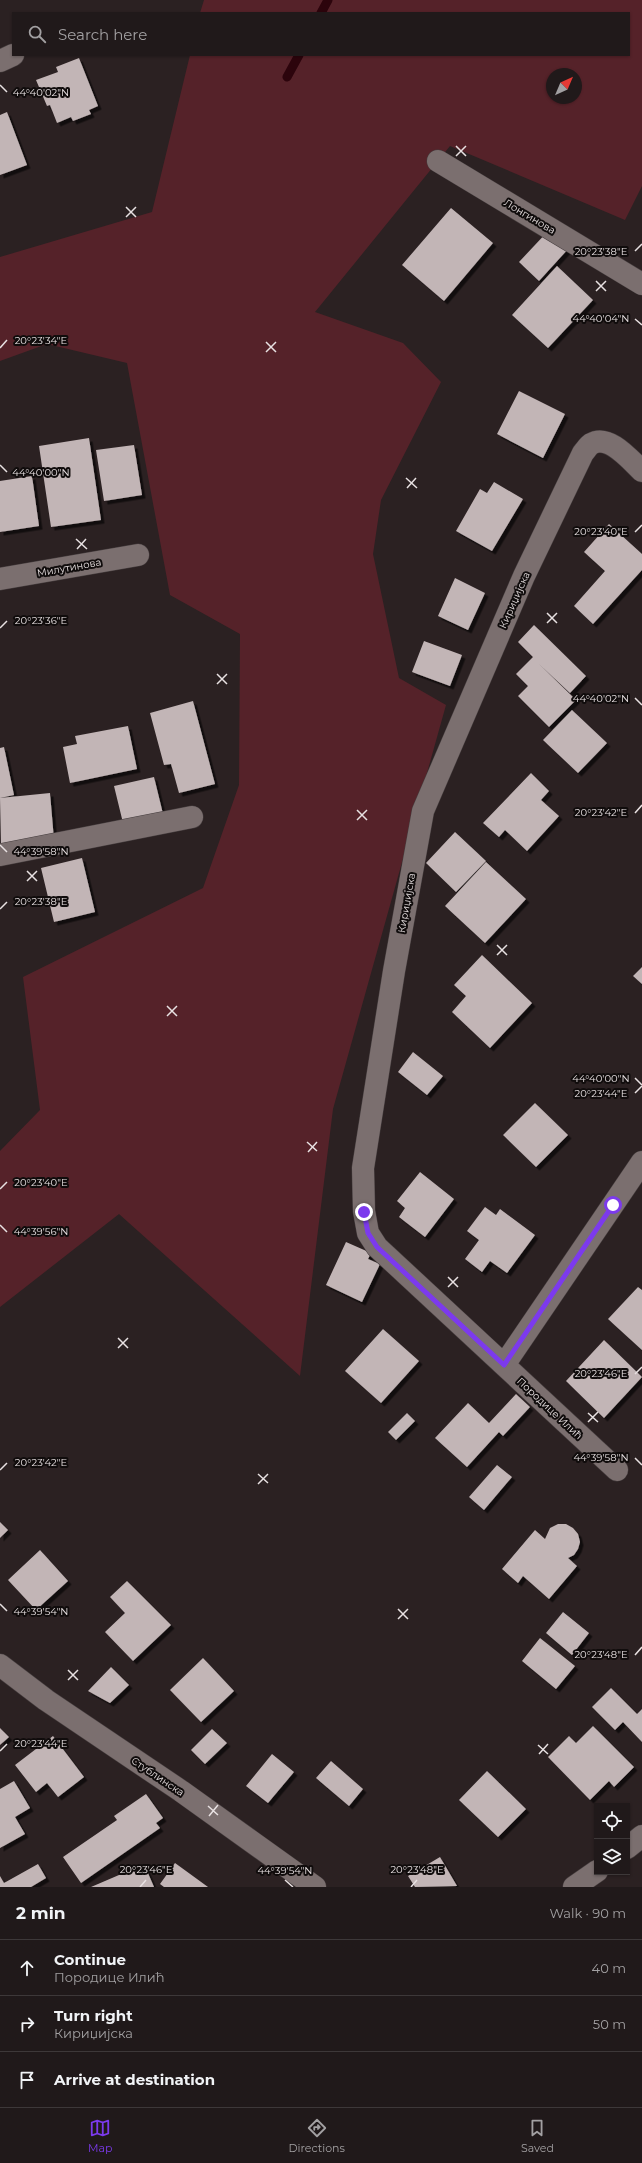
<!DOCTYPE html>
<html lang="en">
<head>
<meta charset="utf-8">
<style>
  body { margin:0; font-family:Montserrat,sans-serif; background:#282223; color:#f1f3f6 }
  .controls { position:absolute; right:12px; bottom:12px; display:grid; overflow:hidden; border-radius:0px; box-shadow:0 1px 3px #0004 }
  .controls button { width:36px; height:36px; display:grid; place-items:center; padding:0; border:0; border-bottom:1px solid #3d3839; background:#20191a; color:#f1f3f6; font:20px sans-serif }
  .compass { position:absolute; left:546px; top:68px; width:36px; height:36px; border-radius:50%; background:#20191a; box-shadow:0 1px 3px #0004; rotate:44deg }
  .stop { position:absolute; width:12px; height:12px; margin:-9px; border:3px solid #7c3aed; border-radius:50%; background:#fff }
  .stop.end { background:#7c3aed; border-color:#fff; box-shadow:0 1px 4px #0008 }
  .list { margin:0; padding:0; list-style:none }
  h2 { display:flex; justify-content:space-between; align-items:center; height:52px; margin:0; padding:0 16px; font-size:17px }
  h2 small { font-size:13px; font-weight:400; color:#a2a0a2 }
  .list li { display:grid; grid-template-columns:26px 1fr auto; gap:12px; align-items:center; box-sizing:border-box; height:56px; padding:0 16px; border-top:1px solid #3d3839 }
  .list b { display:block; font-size:15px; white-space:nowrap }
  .list p { margin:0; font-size:13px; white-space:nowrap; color:#a2a0a2 }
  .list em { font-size:13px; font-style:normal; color:#a2a0a2 }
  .icon { flex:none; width:22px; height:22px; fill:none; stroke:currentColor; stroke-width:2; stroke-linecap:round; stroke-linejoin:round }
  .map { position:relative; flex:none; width:642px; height:1887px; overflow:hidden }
  .search { position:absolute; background:#20191a; box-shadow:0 1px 3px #0004; left:12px; right:12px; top:12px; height:44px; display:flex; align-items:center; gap:10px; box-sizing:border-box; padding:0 14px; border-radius:0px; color:#a2a0a2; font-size:15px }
  .sheet { height:220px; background:#20191a }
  nav { display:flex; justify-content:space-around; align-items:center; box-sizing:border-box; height:56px; border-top:1px solid #3d3839; background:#20191a; font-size:11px; color:#a2a0a2 }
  nav a { display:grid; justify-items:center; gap:2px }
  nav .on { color:#7c3aed }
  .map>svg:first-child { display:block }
  .green { fill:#552229; fill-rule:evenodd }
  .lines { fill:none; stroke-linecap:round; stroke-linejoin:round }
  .stream { stroke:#2c040c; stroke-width:9 }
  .building { fill:#c2b5b6; filter:url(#shadow) }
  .minor-casing { stroke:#463e3f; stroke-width:23 }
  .minor { stroke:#7b6f6f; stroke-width:22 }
  .route { stroke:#7c3aed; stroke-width:5 }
  .ticks { fill:none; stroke:#e8e1e2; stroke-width:1.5 }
  .labels { text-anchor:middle; stroke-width:4; stroke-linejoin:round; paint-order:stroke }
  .street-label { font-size:10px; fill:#e8e1e2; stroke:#100c0c }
  .ticks-label { font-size:10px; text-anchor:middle; fill:#e8e1e2; stroke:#100c0c; stroke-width:4; stroke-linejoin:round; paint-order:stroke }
</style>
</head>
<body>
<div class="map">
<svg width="642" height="1887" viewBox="0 0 642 1887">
  <defs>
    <filter id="shadow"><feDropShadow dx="3.5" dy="3.5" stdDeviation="0" flood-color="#0009"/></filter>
  </defs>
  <rect width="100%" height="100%" fill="#2b2122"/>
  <path class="green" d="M204,0H642V186L625,220L450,146L315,312L403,343L441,382L381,500L373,554L399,678L446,705L333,1109L300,1376L119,1214L0,1307V1151L40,1110L23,977L203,888L239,785L240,634L170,595L127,363L47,344L0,361V257L152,212L190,55H629V13H200ZM552,74H576V98H552Z"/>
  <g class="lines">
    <path class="stream" d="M321,13L328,0
      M287,77L299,55"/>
  </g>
  <path class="building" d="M79,58L98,106L89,110L91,114L73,121L71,117L57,123L50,105L47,106L36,80L58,72L56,67Z
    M7,112L27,165L0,175V115Z
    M451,208L493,243L444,301L402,265Z
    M549,230L569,248L539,281L519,262Z
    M557,266L593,300L548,348L512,315Z
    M519,391L565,414L543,458L497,434Z
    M89,438L101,520L51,527L39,446Z
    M134,445L142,495L104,501L96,450Z
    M32,476L39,526L0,532V481Z
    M494,482L523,499L492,551L456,531L480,489L487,493Z
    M609,524L642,554V570L593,624L574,606L605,571L584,552Z
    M455,578L485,593L468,630L438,616Z
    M534,625L586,676L570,693L539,664L576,700L549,727L518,696L528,686L516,674L533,657L518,642Z
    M424,641L462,655L450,686L412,672Z
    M193,701L215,784L179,793L171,764L164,765L150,713Z
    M572,710L607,743L578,773L543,740Z
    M128,726L137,769L70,783L63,747L77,744L75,736Z
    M4,747L14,795L0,798V748Z
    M531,773L549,791L541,800L559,816L527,851L505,830L499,837L483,823Z
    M154,777L164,818L124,827L114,786Z
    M50,793L54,840L1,845L0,798Z
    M455,832L486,861L456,892L426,863Z
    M82,858L95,912L54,922L41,868Z
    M486,862L526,899L485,943L445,906Z
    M482,955L532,1003L490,1048L452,1012L466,996L454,985Z
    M642,967V984L633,976Z
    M413,1052L443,1076L427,1095L398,1072Z
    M535,1103L568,1135L536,1167L503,1135Z
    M420,1172L454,1199L425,1237L399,1217L405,1208L397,1201Z
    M485,1207L496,1215L500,1209L535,1235L507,1273L490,1261L482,1272L465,1259L479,1240L467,1231Z
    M346,1242L371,1253L368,1259L380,1264L362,1302L326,1285Z
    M638,1287L642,1290V1350L608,1319Z
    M383,1329L419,1361L381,1403L345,1371Z
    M604,1340L642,1377L604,1418L566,1381Z
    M516,1394L530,1407L503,1436L499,1432L467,1467L435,1438L468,1403L489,1423Z
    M407,1413L415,1421L396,1440L388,1432Z
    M497,1465L512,1477L484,1510L469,1497Z
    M0,1522L8,1530L0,1538Z
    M558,1524H566L573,1528L578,1534L580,1542L578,1549L574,1555L568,1558L577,1566L549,1599L523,1576L518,1583L502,1569L535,1530L545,1539L550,1528Z
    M40,1550L68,1581L36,1610L8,1580Z
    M127,1581L171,1625L133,1661L105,1632L125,1613L110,1597Z
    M563,1612L589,1633L572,1655L546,1633Z
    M540,1638L575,1666L556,1689L522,1661Z
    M203,1658L234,1691L201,1722L170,1690Z
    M111,1667L129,1685L110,1703L88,1691Z
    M611,1688L637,1714L642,1709V1742L623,1722L615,1730L592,1707Z
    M593,1726L634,1767L614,1787L609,1781L590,1800L548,1757L569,1736L576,1743Z
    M0,1728L9,1737L0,1745Z
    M212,1729L227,1743L205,1764L191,1750Z
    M53,1736L84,1777L58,1797L47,1783L36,1792L15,1765Z
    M272,1754L294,1772L268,1803L246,1786Z
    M331,1761L363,1789L349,1806L316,1778Z
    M487,1771L526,1809L498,1837L459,1800Z
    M14,1781L30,1808L15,1817L25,1834L0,1848V1789Z
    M146,1794L163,1818L156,1823L160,1828L81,1883L63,1857L117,1820L114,1816Z
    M440,1857L457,1886L415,1887L408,1876Z
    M175,1863L208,1887H164L160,1884Z
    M38,1864L46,1878L31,1887H0V1876L4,1883Z
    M144,1864L154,1887H91L126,1872Z"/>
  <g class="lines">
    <g class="minor-casing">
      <path id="minor" d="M0,61L13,55
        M438,161L642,284
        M0,579L138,555
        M0,855L192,817
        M504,1365L377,1247L368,1233L364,1211L363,1168L394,971L423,811L524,576L583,453C585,451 588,446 591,444C609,433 631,461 642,471
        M617,1470L504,1365L642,1162
        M0,1665L46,1700L181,1791L315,1887
        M627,1848L642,1836
        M574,1887L597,1871"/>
    </g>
    <use href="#minor" class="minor"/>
  </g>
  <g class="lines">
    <path class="route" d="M364,1212L368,1233L377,1247L504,1365L613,1205"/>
  </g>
  <path class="ticks" d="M0,85L7,92M456,146L466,156M456,156L466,146M126,207L136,217M126,217L136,207M635,251L642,244M596,281L606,291M596,291L606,281M635,319L642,325M266,342L276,352M0,348L7,340M266,352L276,342M0,465L7,472M406,478L417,488M407,488L416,478M635,532L642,525M76,539L87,549M77,549L86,539M547,613L557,623M547,623L557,613M0,628L7,621M217,674L227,684M217,684L227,674M635,698L642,705M357,810L367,820M635,813L642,805M357,820L367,810M0,845L7,852M27,871L37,881M27,881L37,871M0,909L7,902M497,945L507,955M497,955L507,945M167,1006L177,1016M167,1016L177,1006M635,1078L642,1085M635,1093L642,1086M307,1142L317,1151M308,1152L317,1142M0,1189L7,1182M0,1225L7,1232M448,1277L458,1287M448,1287L458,1277M118,1338L128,1348M118,1348L128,1338M635,1374L642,1367M588,1413L598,1422M588,1422L598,1412M635,1458L642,1465M0,1470L7,1463M258,1474L268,1483M258,1484L268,1474M0,1604L7,1611M398,1609L408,1619M398,1619L408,1609M635,1655L642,1647M68,1670L78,1680M68,1680L78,1670M538,1745L548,1754M0,1751L7,1744M539,1754L548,1744M208,1806L218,1815M209,1816L218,1805M285,1880L293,1887M140,1887L146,1880M411,1887L417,1880"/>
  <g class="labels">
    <g class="street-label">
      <text transform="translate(530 216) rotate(31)" y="4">Лонгинова</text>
      <text transform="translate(69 567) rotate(-10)" y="4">Милутинова</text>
      <text transform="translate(514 600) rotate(-66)" y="4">Кириџијска</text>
      <text transform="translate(406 903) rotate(-80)" y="4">Кириџијска</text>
      <text transform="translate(550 1408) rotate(43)" y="4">Породице Илић</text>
      <text transform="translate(158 1776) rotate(34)" y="4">Стублинска</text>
    </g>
  </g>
  <g class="ticks-label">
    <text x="41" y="96">44°40'02"N</text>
    <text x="601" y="255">20°23'38"E</text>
    <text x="601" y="322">44°40'04"N</text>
    <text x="41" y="344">20°23'34"E</text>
    <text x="41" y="476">44°40'00"N</text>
    <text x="601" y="535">20°23'40"E</text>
    <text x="41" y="624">20°23'36"E</text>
    <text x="601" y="702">44°40'02"N</text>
    <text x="601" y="816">20°23'42"E</text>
    <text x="41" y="855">44°39'58"N</text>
    <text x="41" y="905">20°23'38"E</text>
    <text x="601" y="1082">44°40'00"N</text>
    <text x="601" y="1097">20°23'44"E</text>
    <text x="41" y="1186">20°23'40"E</text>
    <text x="41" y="1235">44°39'56"N</text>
    <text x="601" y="1377">20°23'46"E</text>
    <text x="601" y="1461">44°39'58"N</text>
    <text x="41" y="1466">20°23'42"E</text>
    <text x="41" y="1615">44°39'54"N</text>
    <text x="601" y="1658">20°23'48"E</text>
    <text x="41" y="1747">20°23'44"E</text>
    <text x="146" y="1873">20°23'46"E</text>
    <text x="417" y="1873">20°23'48"E</text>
    <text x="285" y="1874">44°39'54"N</text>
  </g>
</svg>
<div class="controls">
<button><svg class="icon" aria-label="locate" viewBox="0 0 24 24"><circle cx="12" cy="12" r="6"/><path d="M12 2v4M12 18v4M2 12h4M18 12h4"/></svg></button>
<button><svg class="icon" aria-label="layers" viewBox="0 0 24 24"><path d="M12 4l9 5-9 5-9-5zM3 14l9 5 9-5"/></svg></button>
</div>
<svg class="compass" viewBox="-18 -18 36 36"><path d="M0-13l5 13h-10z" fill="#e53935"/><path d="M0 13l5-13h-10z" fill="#a2a0a2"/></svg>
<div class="stop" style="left:613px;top:1205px"></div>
<div class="stop end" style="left:364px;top:1212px"></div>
<div class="search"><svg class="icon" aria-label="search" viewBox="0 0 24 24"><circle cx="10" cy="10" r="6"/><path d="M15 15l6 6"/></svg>Search here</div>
</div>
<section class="sheet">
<h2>2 min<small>Walk · 90 m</small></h2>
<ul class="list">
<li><svg class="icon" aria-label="ahead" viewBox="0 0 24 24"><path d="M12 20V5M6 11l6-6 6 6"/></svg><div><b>Continue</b><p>Породице Илић</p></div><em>40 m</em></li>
<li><svg class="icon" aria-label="right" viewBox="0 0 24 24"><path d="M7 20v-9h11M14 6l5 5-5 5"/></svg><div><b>Turn right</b><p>Кириџијска</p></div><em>50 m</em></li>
<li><svg class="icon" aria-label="arrive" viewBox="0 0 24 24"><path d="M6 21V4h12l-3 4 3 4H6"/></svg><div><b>Arrive at destination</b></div></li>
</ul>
</section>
<nav>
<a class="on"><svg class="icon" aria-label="map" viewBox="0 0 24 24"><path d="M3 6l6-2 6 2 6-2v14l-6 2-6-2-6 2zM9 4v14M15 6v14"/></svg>Map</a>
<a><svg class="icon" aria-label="directions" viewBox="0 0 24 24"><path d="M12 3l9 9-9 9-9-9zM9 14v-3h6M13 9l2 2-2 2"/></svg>Directions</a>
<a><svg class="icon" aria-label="saved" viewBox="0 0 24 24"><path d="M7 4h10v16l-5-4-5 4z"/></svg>Saved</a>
</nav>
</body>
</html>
